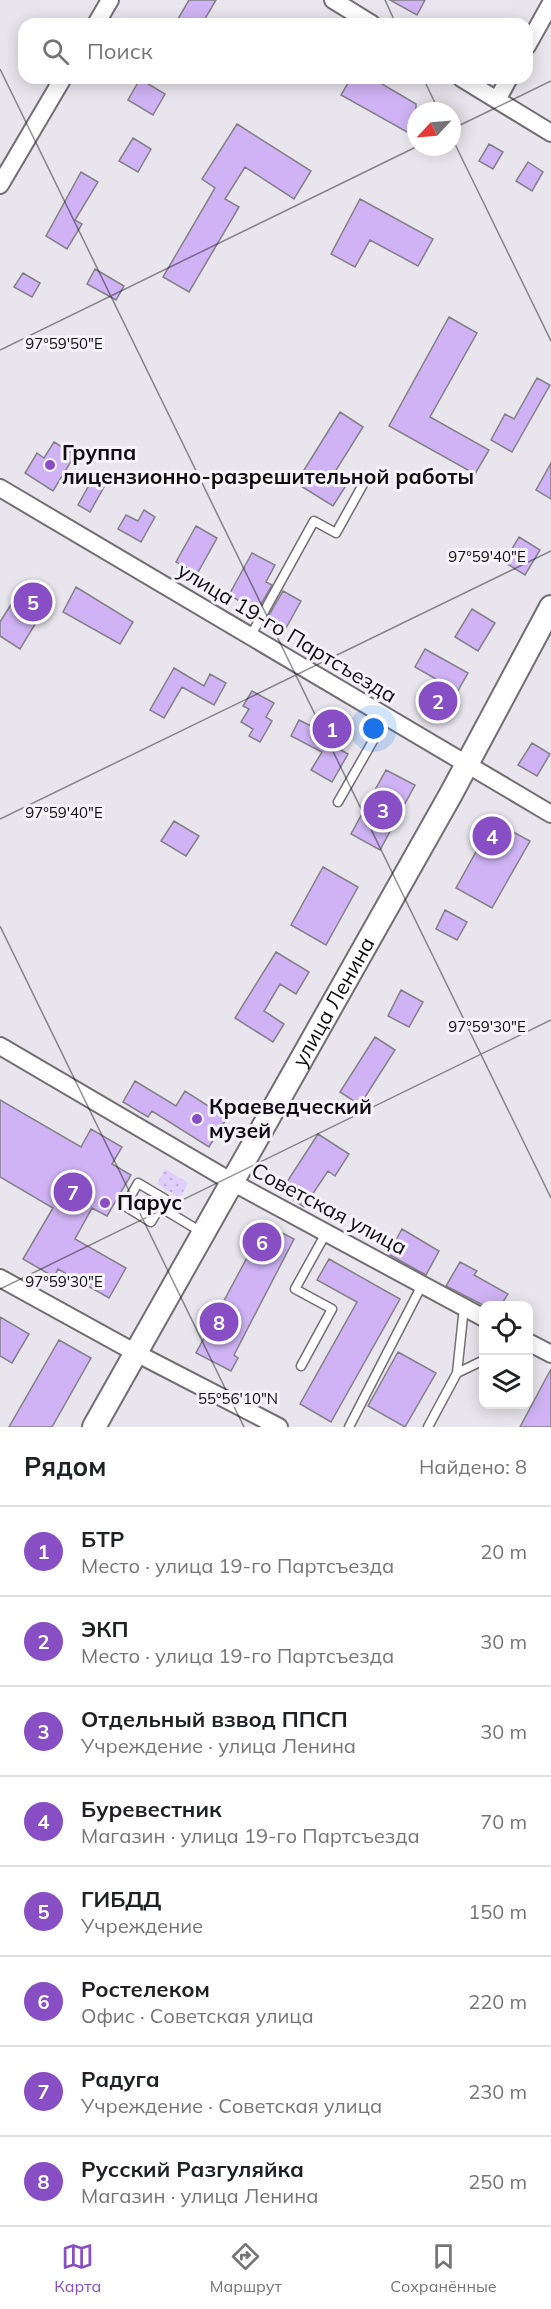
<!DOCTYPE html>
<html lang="ru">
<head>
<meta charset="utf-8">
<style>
  body { margin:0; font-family:Mulish,sans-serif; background:#f6f6f6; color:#202124 }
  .controls { position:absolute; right:18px; bottom:18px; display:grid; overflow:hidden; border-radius:12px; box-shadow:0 3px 15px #0003 }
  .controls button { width:54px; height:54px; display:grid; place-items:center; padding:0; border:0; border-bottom:2px solid #e0e0e0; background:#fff; color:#202124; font:30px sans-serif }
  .compass { position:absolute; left:407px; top:102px; width:54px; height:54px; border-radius:50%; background:#fff; box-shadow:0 3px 15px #0003; rotate:244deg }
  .you { position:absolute; left:374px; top:729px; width:21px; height:21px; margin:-15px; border:4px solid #fff; border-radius:50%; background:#1a73e8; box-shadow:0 0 0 9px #1a73e833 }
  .badge { display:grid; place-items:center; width:39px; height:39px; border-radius:50%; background:#884ec4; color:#fff; font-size:20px; font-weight:700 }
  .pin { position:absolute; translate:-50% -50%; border:3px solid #fff; box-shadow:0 2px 6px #0006 }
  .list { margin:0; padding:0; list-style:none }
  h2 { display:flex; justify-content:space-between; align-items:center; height:78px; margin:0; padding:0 24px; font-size:26px }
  h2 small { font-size:20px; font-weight:400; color:#757577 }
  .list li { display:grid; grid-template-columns:39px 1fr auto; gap:18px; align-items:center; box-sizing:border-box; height:90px; padding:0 24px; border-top:2px solid #e0e0e0 }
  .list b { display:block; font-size:22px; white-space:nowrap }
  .list p { margin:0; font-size:20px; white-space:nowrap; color:#757577 }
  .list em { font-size:20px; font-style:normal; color:#757577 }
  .icon { flex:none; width:33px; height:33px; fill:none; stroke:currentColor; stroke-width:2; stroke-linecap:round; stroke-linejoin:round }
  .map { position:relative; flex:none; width:551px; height:1427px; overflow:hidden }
  .search { position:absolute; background:#fff; box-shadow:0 3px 15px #0003; left:18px; right:18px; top:18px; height:66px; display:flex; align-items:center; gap:15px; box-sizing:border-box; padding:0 21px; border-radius:18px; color:#757577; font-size:22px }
  .sheet { height:798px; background:#fff }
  nav { display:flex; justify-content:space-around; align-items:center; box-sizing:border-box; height:84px; border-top:2px solid #e0e0e0; background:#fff; font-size:16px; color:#757577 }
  nav a { display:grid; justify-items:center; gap:3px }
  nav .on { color:#884ec4 }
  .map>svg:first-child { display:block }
  .grass { fill:url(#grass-dots) }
  .building { fill:#cfb3f4; stroke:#838088; stroke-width:1.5 }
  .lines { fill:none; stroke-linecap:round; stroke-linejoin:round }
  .lane-casing { stroke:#716e76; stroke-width:11 }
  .street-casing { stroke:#716e76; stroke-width:20 }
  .secondary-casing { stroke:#716e76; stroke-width:26 }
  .lane { stroke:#fff; stroke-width:8 }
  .street { stroke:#fff; stroke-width:16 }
  .secondary { stroke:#fff; stroke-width:22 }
  .ticks { fill:none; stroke:#0e0d0f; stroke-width:1.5; stroke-opacity:0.45 }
  .poi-dot { fill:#884ec4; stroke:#f5f2fa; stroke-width:2 }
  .labels { text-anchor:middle; stroke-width:6; stroke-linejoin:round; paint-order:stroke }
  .poi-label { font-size:21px; font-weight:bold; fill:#0e0d0f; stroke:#f5f2fa; text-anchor:start }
  .street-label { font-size:21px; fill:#0e0d0f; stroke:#f5f2fa }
  .ticks-label { font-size:15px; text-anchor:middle; fill:#0e0d0f; stroke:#f5f2fa; stroke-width:6; stroke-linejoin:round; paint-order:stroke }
</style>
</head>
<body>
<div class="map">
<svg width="551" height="1427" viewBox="0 0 551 1427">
  <defs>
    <pattern id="grass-dots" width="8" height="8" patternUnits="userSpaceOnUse" patternTransform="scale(1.5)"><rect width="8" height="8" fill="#e0cffa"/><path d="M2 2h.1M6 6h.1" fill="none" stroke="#bfb1d5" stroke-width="1.8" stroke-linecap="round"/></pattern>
  </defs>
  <rect width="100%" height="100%" fill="#e8e5ed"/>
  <path class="grass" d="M165,1169L188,1183L180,1198L157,1184Z"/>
  <path class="building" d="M189,0H216L202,24H175Z
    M390,0H425L417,15Z
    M351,78H372L416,104V137L341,95Z
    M140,79L165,94L153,115L128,100Z
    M237,124L311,171L294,199L245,167L225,199L239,207L189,292L163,277L215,188L202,179Z
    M133,138L151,149L138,172L119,161Z
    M489,144L503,152L493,169L479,161Z
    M528,162L543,172L532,191L516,181Z
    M81,172L98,182L75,220L82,224L67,249L46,236Z
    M360,199L433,239L418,266L370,240L355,267L331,254Z
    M95,269L124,286L116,300L87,284Z
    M23,273L40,283L32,297L14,287Z
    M449,317L477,333L430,417L489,450L475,474L389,426Z
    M537,378L550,385L512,452L491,440L505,414L514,419Z
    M340,412L363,427L333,475L347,484L333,506L296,483Z
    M54,442L75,455L53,491L25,473L37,453L44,458Z
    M551,463V499L536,490Z
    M92,480L104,487L90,512L78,505Z
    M144,510L155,517L141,542L118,529L126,515L138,521Z
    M196,526L217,538L197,574L176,562Z
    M519,537L540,550L525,575L504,562Z
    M252,553L275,565L266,582L272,585L257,611L229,595Z
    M22,587L48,603L20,649L0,636V622Z
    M76,587L133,622L120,644L63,612Z
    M283,591L301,601L286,628L268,617Z
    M472,609L495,623L478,651L455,637Z
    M425,649L468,673L443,717L421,705L436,679L415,667Z
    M174,668L204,686L210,674L226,683L214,705L182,687L164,718L150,710Z
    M252,691L274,703L266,717L272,721L260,742L249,736L253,729L241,722L249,709L243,706Z
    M299,720L319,730L316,735L348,754L332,782L311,770L322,752L291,736Z
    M532,743L550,754L537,776L518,765Z
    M386,770L415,785L380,850L351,834Z
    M174,821L199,836L186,856L161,841Z
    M493,821L530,841L492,908L456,888Z
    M323,867L358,887L326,945L291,925Z
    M445,910L467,922L457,940L436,929Z
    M276,952L309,972L296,994L280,984L264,1011L284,1024L273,1042L235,1018Z
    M401,990L423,1002L409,1027L388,1016Z
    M375,1037L395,1050L360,1105L340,1092Z
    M135,1081L176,1106L185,1091L227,1118L209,1147L152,1111L148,1117L123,1102Z
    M0,1100L81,1147L91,1129L122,1147L112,1164L131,1175L107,1216L92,1208L75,1239L126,1268L109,1298L58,1269L54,1277L23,1259L53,1208L0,1177Z
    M318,1134L349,1154L335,1176L328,1171L304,1207L281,1191Z
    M265,1224L294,1239L234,1355L238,1358L231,1371L196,1353Z
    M402,1229L439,1251L426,1275L388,1254Z
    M329,1259L400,1299L331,1422L300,1404L357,1302L317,1280Z
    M460,1262L477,1271L474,1275L508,1294L501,1305H483L446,1286Z
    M0,1317L29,1334L12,1363L0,1356Z
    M59,1340L91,1358L52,1427H9Z
    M398,1352L436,1373L405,1427L368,1406Z
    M551,1369V1427H520Z"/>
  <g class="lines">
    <g class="lane-casing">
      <path id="lane" d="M250,637L314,521L336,533L366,479
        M338,802L386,718
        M160,1207L151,1222L125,1206L138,1183L165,1199L160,1207L203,1233
        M301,1366L332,1309L295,1289L326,1233
        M457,1373L484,1360
        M349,1427L422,1285
        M428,1427L457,1373L464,1307"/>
    </g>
    <g class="street-casing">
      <path id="street" d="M333,0L372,24
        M96,24L110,0
        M527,46L551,3
        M461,78L551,133
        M497,100L509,78
        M0,185L63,78
        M0,488L551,814
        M0,1046L232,1182L484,1318
        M0,1278L136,1353L279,1427
        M528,1342L551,1354"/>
    </g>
    <g class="secondary-casing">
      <g id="secondary">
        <path id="s1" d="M94,1427L451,794L551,607"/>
      </g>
    </g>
    <use href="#lane" class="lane"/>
    <use href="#street" class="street"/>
    <use href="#secondary" class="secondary"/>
  </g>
  <path class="ticks" d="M385,0L396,24M0,69L551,1198M423,78L439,111M452,129L551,81M452,138L551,341M0,350L416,147M0,819L551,551M0,926L244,1427M0,1289L551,1020"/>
  <g class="poi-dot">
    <circle cx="50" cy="465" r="6"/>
    <circle cx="197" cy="1119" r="6"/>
    <circle cx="105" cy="1203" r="6"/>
  </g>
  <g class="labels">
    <g class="poi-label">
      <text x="62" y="460">Группа<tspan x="62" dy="24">лицензионно-разрешительной работы</tspan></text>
      <text x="209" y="1114">Краеведческий<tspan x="209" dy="24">музей</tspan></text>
      <text x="117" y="1210">Парус</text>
    </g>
    <g class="street-label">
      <text transform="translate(287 633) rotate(31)" y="7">улица 19-го Партсъезда</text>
      <text dy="7" stroke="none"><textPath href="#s1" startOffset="488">улица Ленина</textPath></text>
      <text transform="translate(329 1209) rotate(28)" y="7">Советская улица</text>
    </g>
  </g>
  <g class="ticks-label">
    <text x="64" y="349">97°59'50"E</text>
    <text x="487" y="562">97°59'40"E</text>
    <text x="64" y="818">97°59'40"E</text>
    <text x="487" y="1032">97°59'30"E</text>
    <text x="64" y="1287">97°59'30"E</text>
    <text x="238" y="1404">55°56'10"N</text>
  </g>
</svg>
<div class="controls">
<button><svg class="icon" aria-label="locate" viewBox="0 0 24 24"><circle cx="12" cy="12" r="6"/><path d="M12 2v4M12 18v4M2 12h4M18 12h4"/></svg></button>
<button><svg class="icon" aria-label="layers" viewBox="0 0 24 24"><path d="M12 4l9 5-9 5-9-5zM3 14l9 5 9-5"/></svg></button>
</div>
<svg class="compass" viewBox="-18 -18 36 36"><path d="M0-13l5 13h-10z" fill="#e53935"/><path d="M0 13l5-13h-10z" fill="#757577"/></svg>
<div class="you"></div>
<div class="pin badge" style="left:332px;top:729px">1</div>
<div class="pin badge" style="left:438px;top:701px">2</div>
<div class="pin badge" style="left:383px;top:810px">3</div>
<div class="pin badge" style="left:492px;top:836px">4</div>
<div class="pin badge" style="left:33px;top:602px">5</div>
<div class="pin badge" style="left:262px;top:1242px">6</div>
<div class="pin badge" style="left:73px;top:1192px">7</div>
<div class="pin badge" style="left:219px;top:1322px">8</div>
<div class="search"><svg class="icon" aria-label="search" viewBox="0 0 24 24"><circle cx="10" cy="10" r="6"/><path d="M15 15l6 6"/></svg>Поиск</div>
</div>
<section class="sheet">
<h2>Рядом<small>Найдено: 8</small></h2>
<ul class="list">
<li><span class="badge">1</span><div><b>БТР</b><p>Место · улица 19-го Партсъезда</p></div><em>20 m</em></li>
<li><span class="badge">2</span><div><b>ЭКП</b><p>Место · улица 19-го Партсъезда</p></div><em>30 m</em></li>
<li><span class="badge">3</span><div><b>Отдельный взвод ППСП</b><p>Учреждение · улица Ленина</p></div><em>30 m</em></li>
<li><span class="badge">4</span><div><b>Буревестник</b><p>Магазин · улица 19-го Партсъезда</p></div><em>70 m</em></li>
<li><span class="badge">5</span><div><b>ГИБДД</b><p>Учреждение</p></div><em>150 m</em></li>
<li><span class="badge">6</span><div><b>Ростелеком</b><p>Офис · Советская улица</p></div><em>220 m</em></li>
<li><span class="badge">7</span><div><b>Радуга</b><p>Учреждение · Советская улица</p></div><em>230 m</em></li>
<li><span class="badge">8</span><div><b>Русский Разгуляйка</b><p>Магазин · улица Ленина</p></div><em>250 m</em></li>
</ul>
</section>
<nav>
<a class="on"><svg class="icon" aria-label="map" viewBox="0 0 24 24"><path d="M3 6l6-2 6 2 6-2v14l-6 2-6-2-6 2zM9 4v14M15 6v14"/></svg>Карта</a>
<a><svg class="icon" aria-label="directions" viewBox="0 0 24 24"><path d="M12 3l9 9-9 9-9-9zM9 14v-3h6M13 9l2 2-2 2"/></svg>Маршрут</a>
<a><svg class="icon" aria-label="saved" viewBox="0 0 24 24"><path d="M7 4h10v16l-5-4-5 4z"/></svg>Сохранённые</a>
</nav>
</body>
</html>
